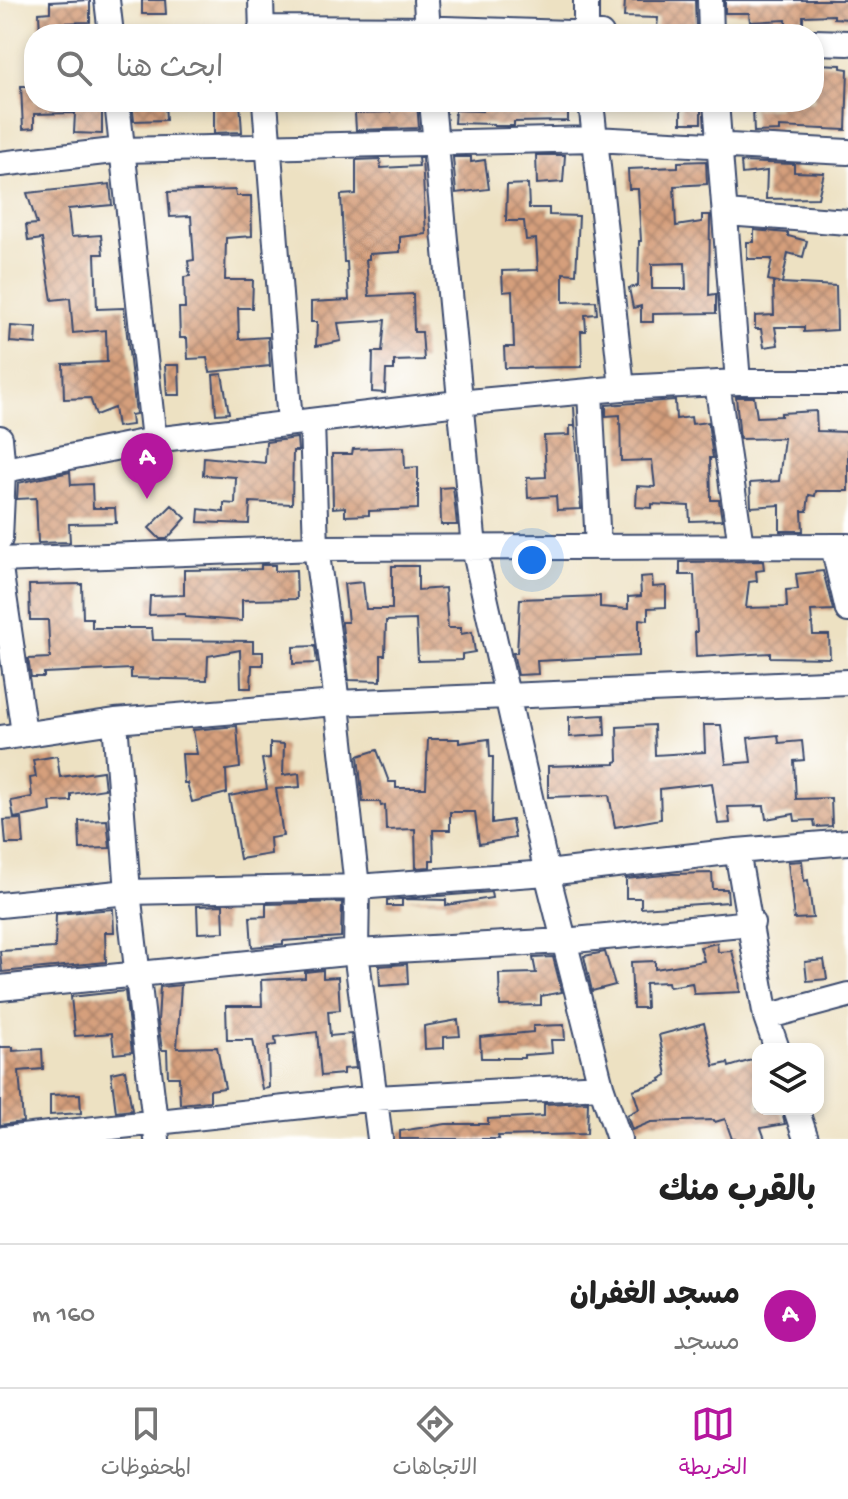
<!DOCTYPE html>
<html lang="ar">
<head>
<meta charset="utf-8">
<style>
  body { margin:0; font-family:"Gochi Hand","Playpen Sans Arabic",sans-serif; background:#f2f2f2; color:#222; direction:rtl }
  .controls { position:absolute; right:24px; bottom:24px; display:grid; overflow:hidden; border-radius:16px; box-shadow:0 4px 12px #0003 }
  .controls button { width:72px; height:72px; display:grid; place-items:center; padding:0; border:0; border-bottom:2px solid #e0e0e0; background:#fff; color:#222; font:40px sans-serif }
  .you { position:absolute; left:532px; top:560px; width:28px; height:28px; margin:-20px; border:6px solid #fff; border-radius:50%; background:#1a73e8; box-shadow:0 0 0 12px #1a73e833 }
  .badge { display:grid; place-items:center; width:52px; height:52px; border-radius:50%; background:#b5179e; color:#fff; font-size:26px; font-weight:700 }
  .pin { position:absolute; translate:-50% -66px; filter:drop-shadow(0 2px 4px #0008) }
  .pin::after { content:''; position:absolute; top:42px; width:28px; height:24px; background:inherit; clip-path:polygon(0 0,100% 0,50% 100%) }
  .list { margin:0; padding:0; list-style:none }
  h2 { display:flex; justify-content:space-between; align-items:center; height:104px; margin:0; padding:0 32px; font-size:34px }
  h2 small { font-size:26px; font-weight:400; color:#767676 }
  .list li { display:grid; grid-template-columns:52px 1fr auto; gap:24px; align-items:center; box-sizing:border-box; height:144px; padding:0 32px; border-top:2px solid #e0e0e0 }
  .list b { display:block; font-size:30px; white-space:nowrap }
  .list p { margin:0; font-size:26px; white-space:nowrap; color:#767676 }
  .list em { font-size:26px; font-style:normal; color:#767676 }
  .icon { flex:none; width:44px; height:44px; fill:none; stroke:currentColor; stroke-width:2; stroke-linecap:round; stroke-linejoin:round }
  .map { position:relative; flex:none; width:848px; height:1139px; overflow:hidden; direction:ltr }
  .search { position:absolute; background:#fff; box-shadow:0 4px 12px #0003; left:24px; right:24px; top:24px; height:88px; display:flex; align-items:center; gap:20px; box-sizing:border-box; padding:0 28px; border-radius:32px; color:#767676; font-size:30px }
  .sheet { height:248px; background:#fff }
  nav { display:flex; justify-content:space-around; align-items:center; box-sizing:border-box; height:112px; border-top:2px solid #e0e0e0; background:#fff; font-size:22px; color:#767676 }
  nav a { display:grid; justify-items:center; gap:4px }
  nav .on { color:#b5179e }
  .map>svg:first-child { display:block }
  .building { fill:url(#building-cross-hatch); fill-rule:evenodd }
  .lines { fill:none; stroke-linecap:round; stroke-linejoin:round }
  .minor-casing { stroke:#3a4a6d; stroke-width:28 }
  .minor { stroke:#fff; stroke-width:24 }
</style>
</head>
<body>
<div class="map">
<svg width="848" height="1139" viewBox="0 0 848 1139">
  <defs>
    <pattern id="building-cross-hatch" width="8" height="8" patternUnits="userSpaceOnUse" patternTransform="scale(2)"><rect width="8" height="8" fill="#d59f7c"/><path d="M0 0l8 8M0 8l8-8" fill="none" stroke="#ac8269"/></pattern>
  </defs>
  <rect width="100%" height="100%" fill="#fff"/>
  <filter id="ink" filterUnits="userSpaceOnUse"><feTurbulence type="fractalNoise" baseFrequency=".0125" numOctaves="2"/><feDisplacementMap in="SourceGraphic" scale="16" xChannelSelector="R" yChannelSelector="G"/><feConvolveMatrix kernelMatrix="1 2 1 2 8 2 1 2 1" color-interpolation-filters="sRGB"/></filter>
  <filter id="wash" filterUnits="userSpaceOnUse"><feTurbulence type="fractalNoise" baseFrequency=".006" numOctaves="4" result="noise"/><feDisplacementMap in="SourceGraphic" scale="32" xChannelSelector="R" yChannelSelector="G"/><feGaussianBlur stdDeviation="1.8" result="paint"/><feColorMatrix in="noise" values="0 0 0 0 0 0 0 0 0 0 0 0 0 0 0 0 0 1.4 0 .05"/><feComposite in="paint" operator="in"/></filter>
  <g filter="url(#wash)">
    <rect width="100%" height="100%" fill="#ede1c2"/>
    <g id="blocks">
      <path class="building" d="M90,0V22L60,23V34H40L39,13L50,12V2Z
        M142,0H165L166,14H142Z
        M625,0H695L696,30L657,28L658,18L624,17Z
        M725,0H848V19L834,18V15L803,16V29H786V20L750,22L749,13H725Z
        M814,64L841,65V68L848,69L846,130L779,127V131L754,132L753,109L779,108V102H814Z
        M21,86H34V102H102V134L74,133L75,113L34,114V128L23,129Z
        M132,102H165L166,120L134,121Z
        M214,102H240L242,132L214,133Z
        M402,102H417L419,128L356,130L355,113L390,112V107L402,108Z
        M515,102H562V107L568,106V121L514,122V126H494V124L454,123L455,110L482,111V106L515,107Z
        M681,102H701V123H681Z
        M536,155H565L563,182L537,184Z
        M453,157H471V162L485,160L489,189L456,193Z
        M418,158H422L426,234L400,237V252L369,254V259H366L369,296L413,294L414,332H422L424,360L394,361V370H386L385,393L372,392L373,352H382L385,320L338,323L341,341L316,346L317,322H311V302L349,300L347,262H344L341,195L356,194V160L380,159L381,168L419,166Z
        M706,161L707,184L674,186L676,226L702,222V215H710L709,295L716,294V313L653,314V322H641V306L633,308L629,288L638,286L639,241H641L638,189H629L628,169L678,167V162ZM685,263L686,289H652V264Z
        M741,162L794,164V172L824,173L818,198L766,199L767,171L742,174Z
        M110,184L112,205L68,209L71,237L101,235L103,254H95L97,309L124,308L136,414L131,415L132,425L117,427L114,408L96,415L90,398L64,399L63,364L107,362L106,330L73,333L70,298L52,300L42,239L28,241L26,225L37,224L27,193Z
        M528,184L529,208H549V215L579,216L576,274L563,273V302L596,301L597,314L585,315L586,331H581L582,367L505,368L504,347H514L512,291L503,292L502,271L538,270L536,239L526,240L524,221H506L507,185Z
        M235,190L236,196H251L252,236L226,238L225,280H253L252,308H238L239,339L268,337L270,366L210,372L207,358L188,359L187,338H180L179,308H185L184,277L190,276L188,261L194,260L191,216L170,217L168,192Z
        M754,230L788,233V236L807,241L803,257L788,253L782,283L836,286L837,330L804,332V327H775L778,345L764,347L761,329H755V316L774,315L773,282L781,283L768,280L772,259H747V242H754Z
        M11,326L37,328L36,344L10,342Z
        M165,365H179L180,395H167Z
        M222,374L229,413L216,414L213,375Z
        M736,397H754L757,417L781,416V413L816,411L817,431L848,432V491H816L815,496L809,495L807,511H802L803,531H780V505L751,507L750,483L779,481L784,438L740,439Z
        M675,400L676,419L691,417L692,424L708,422L713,458H710L711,500H719L722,520L690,521L689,506L652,504V508L636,507L637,486L655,487L652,460L621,461L620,415L606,416V405Z
        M574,407L581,509L557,510L556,496L528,498L527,478L546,477L544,436L570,435V426H575Z
        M297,438L298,451H293L292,504L250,502L249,524L198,522L199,509L224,512V503L235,504L236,477L203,475L204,457L265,463L266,442Z
        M404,447L405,468L418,467V509L369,511V515L345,516V507L333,508L332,454H352L353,449Z
        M70,472L71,485L92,484L93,508H115L116,523L69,524L70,542L38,543L36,498L17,499L18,483Z
        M453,487L457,525H441L440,488Z
        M172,505L186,518L167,539H160L149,528Z
        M763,561L764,570L756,571L757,581L749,582L746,608L787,607L786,590L798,589L796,574L823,571L833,610L811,611L813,635H829L830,658L770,657V653L696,657L695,632H697L694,575H680V562Z
        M261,565H275V571L296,570L297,599L242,600V621L185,617V614L149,615L150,596L184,595V570L261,569Z
        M392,566H418V590L445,588L448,628H461V634L472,632L475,652L462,654V660L418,661L416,620L386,621L385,655H381V681L349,680L342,625V622H348L344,584L363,582L366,609H392Z
        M652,576L653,587L666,586V607L648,608V620L639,619V656L537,661L538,674L518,675L513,653H517L520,599L600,596V607L628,609V597L641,596L640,577Z
        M82,584L83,618H92V628H152L153,640L253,641V652H263V665H252L251,688H241L240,650L208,656L207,680L131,678V669L44,673V677H31L28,659L50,658L48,620H30L29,585Z
        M315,646L317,663L293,664V647Z
        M604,715L605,735L569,737V717Z
        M654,725L655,755L705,752L704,725H721L726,764L751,762L748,738L778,735L779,743L802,741L804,760L794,761L796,799L831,798L832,826L815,827L814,820L795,821L794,814L766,819L764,806L728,807L730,823L718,824L712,783L660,789L661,819L615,827L609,795L548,797V766L615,764V762L618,761L617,727Z
        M237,726L240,768L226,770L227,793L192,802L187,783H184L182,754H197L193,730Z
        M428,739H459V743L489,739L490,757H493L492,823L512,820L515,838L479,844L475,812H450V830H433L434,860H430V867L416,868L415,829L386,830L385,805L381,806L380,802H363L358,756L377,750L389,782H396V788H426Z
        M270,743L284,744L283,775L299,773L300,787L276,789L283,836L270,838L271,854L240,859L229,796L267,789L262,759L270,758Z
        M57,756L60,777L103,771L105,789L71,794V801L50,802L51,811L14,818L11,801L32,797L30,778L36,777L33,760Z
        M22,819L24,844H6L4,820Z
        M107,820L110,848L80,849L79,821Z
        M802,861L804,881L808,880L813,918L794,919L788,862Z
        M712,873L713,889H727L728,902L641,908V898H626V879L672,874Z
        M491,892L492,898L446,905V900L402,899V906H387V900Z
        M342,902L341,937L283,941V944L252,947L250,917L266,916V904Z
        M223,905L224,932L198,933L197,906Z
        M113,909L114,932H105L106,962L2,972L0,951L55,948L56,914Z
        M717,943L718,952L732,951L739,977L740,992L694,994L692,983L669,987L668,982L645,983L646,1008H633L631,962L655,961V969L704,961L700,947Z
        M605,952L615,985L592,991L584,956Z
        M553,957L562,992L541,996V1005L500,1006L499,974L536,973L533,958Z
        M824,960L827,979L807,981L805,962Z
        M407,964L408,984L380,986L379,966Z
        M323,970V978L338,977L340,1010L328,1011L330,1036L351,1034L356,1068L343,1069V1074L321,1076L317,1032L275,1037L276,1045L268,1046L269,1088L262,1089L253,1040H227L226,1006H262L261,980L305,978V972Z
        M181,985L177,1048L217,1047L225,1088L210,1090V1101L180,1104L179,1077H168L167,1050H162L158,1022L160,987Z
        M125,991L132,1052L114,1054L112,1033L75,1036L71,997Z
        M458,1020L460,1036L444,1037V1048L425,1049L424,1026Z
        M704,1023L714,1066L728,1063L729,1067L758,1058V1109H781L785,1124L761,1128L765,1139H732L725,1119L715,1122L714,1120L651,1122L632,1130L627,1115L639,1109L633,1090L661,1081L660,1079L667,1075L659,1035Z
        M564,1025L565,1040H551L552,1053L524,1055V1058H481L480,1037L533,1032V1026Z
        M0,1047H13V1051L42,1049L43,1069L19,1071L23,1122L0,1125Z
        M125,1070L132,1110L116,1112L111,1073Z
        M80,1094L81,1113L50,1115V1095Z
        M588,1102L587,1134L498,1136L499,1139H400V1131L446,1124H488V1119L544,1116V1104Z"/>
    </g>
  </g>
  <g filter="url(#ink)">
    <use href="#blocks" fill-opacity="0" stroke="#3a4a6d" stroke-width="2"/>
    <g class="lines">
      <g class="minor-casing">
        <path id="minor" d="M107,0L111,34
          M261,0L262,34
          M426,0L428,34
          M710,0L711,34
          M261,28L445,29L601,34
          M586,34V0
          M814,42L848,43
          M117,102L154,440
          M265,102L290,423
          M432,102L474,548L547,873L601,1086L619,1139
          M591,102L622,388
          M716,102L738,382
          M0,164L122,150L594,139L848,152
          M726,213L848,222
          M717,383L741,546
          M590,392L598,547
          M312,422L316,548L333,669L357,887L356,952L380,1139
          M0,438L3,471L0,539
          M0,471L154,440L458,403L622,388L738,382H848
          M833,546L848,610
          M0,560L316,548L848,546
          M0,568L24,733
          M115,721L128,892L157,1139
          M0,738L115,721L336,703L848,682
          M737,851L766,1017L777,1049
          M0,905L128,892L357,887L547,873L737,851L848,842
          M0,988L356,952L564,941L752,923
          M766,1017L848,995
          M796,1109L806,1139
          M4,1139L376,1098L601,1086"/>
      </g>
      <use href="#minor" class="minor"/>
    </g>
  </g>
</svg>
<div class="controls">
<button><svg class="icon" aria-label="layers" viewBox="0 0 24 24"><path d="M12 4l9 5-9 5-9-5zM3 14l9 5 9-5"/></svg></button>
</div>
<div class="you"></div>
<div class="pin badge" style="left:147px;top:499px">A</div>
<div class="search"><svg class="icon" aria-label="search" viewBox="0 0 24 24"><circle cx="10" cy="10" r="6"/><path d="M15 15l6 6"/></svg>ابحث هنا</div>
</div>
<section class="sheet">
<h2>بالقرب منك<small></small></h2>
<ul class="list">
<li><span class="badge">A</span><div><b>مسجد الغفران</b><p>مسجد</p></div><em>160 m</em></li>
</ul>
</section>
<nav>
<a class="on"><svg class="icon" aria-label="map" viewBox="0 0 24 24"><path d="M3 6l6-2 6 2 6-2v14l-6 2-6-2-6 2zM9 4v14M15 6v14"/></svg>الخريطة</a>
<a><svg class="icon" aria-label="directions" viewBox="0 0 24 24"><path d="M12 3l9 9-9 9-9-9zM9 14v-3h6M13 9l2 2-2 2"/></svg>الاتجاهات</a>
<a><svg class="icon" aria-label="saved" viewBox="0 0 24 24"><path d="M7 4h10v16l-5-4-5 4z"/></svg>المحفوظات</a>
</nav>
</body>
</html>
